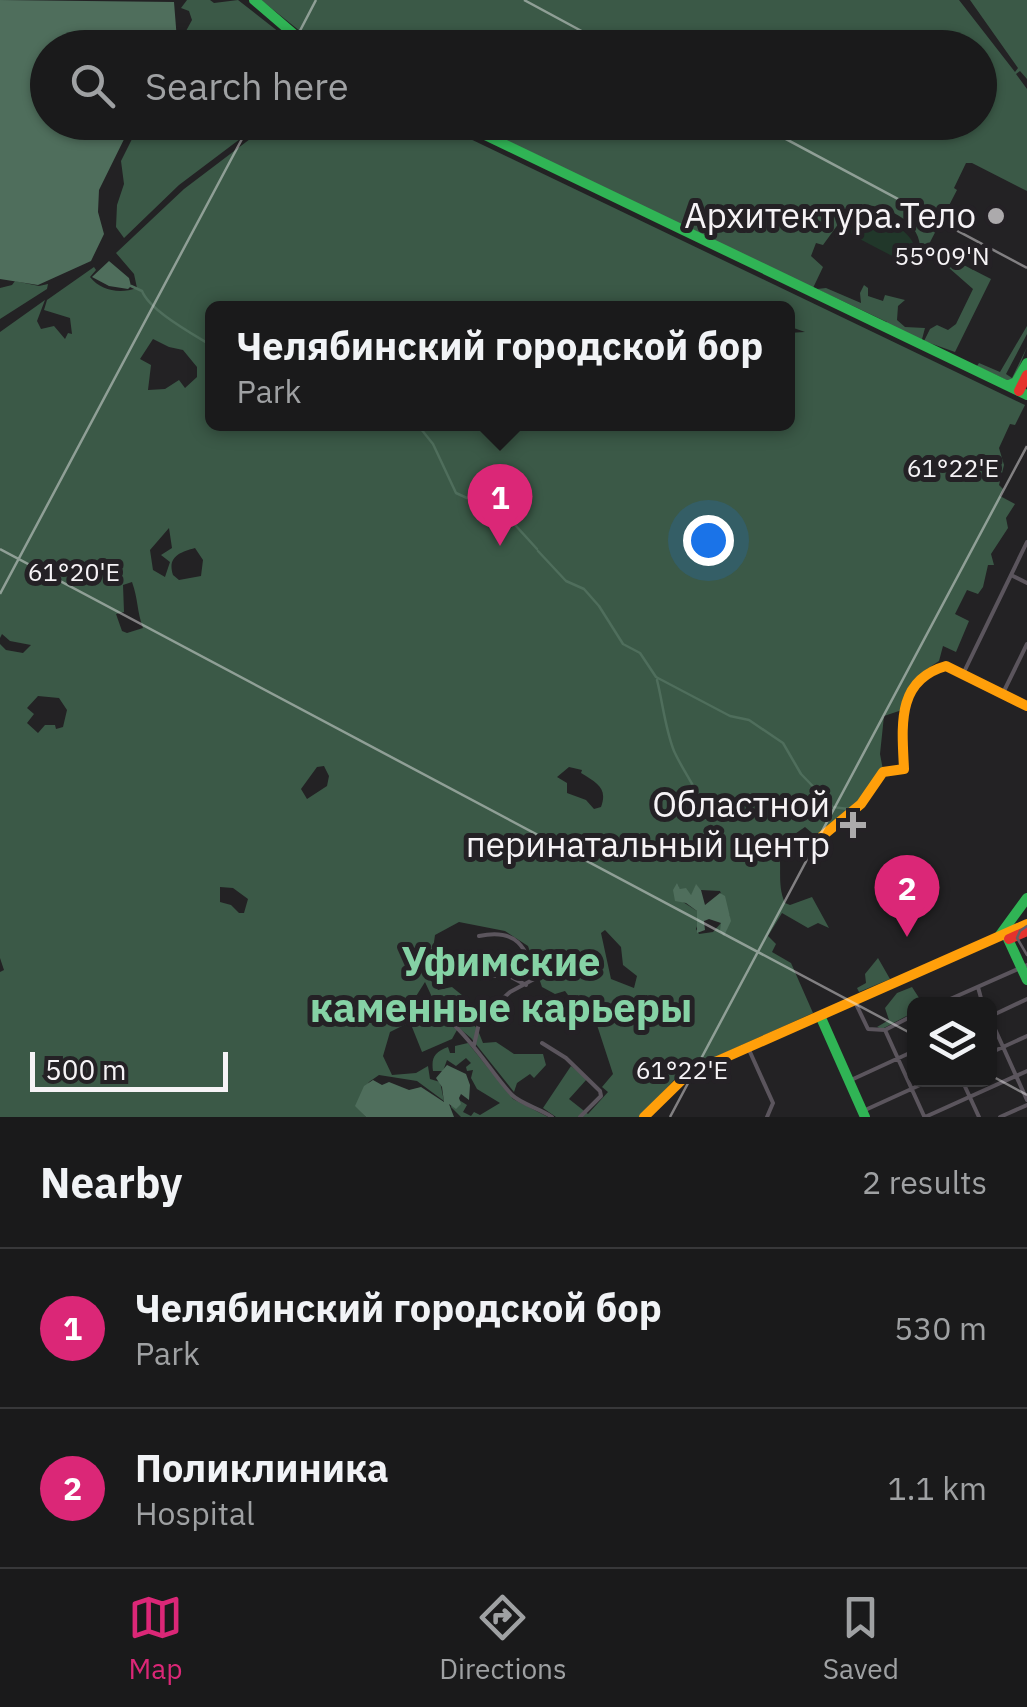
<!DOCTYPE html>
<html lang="en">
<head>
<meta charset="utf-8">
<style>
  body { margin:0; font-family:"IBM Plex Sans",sans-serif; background:#272728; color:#f1f3f6 }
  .controls { position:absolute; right:30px; bottom:30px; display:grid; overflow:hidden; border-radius:15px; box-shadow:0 2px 8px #0004 }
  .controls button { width:90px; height:90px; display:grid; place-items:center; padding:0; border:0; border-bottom:2px solid #38383a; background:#1a1a1b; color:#f1f3f6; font:50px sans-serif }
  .scale { position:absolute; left:30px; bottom:25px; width:198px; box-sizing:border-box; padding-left:10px; border:5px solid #f6f3f6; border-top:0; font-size:28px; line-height:35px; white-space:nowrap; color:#f6f3f6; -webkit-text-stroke:8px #242125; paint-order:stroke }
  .you { position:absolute; left:708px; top:540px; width:35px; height:35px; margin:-25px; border:8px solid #fff; border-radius:50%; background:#1a73e8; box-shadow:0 0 0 15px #1a73e833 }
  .badge { display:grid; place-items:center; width:65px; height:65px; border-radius:50%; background:#db2777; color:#fff; font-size:32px; font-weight:700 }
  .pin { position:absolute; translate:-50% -82px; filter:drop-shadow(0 2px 5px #0008) }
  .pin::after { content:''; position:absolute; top:52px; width:35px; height:30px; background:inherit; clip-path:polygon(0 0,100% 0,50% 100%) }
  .popup { position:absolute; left:205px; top:301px; width:590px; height:130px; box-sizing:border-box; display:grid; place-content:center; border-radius:15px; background:#1a1a1b; filter:drop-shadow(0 2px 8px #0005); font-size:32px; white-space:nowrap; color:#9fa1a3 }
  .popup b { font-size:38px; color:#f1f3f6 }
  .popup::after { content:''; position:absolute; left:50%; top:100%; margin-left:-20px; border:20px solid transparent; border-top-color:#1a1a1b }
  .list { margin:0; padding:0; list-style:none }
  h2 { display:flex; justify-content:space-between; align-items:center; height:130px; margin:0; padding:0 40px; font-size:42px }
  h2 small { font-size:32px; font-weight:400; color:#9fa1a3 }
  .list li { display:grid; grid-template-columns:65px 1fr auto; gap:30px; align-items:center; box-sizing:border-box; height:160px; padding:0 40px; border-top:2px solid #38383a }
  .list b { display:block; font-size:38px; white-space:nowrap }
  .list p { margin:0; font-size:32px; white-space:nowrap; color:#9fa1a3 }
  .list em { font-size:32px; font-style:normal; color:#9fa1a3 }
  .icon { flex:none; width:55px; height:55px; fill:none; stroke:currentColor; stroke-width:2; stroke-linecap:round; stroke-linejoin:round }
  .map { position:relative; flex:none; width:1027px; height:1117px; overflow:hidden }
  .search { position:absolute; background:#1a1a1b; box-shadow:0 2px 8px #0004; left:30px; right:30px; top:30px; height:110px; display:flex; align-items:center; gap:25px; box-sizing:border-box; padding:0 35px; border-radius:55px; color:#9fa1a3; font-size:38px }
  .sheet { height:450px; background:#1a1a1b }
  nav { display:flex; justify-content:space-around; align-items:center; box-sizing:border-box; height:140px; border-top:2px solid #38383a; background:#1a1a1b; font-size:28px; color:#9fa1a3 }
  nav a { display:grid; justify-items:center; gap:5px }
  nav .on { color:#db2777 }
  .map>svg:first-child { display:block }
  .green { fill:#21372a }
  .forest { fill:#3b5947; fill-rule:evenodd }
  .water { fill:#4f6e5c }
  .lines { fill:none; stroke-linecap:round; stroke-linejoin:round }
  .stream { stroke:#4f6e5c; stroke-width:2.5 }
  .street { stroke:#5b555d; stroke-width:4 }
  .fast { stroke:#30b455; stroke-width:10 }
  .slow { stroke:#ff9f0a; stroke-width:10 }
  .jam { stroke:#e5322d; stroke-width:10 }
  .tram { stroke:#635e64; stroke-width:2.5 }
  .ticks { fill:none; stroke:#f6f3f6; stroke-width:2.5; stroke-opacity:0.45 }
  .poi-dot { fill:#acaaac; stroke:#242125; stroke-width:4 }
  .labels { text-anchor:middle; stroke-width:10; stroke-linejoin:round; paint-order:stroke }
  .poi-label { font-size:35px; fill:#f6f3f6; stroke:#242125; text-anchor:end }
  .quarter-label { font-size:40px; font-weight:bold; fill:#85d2a5; stroke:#242125 }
  .ticks-label { font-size:25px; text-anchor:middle; fill:#f6f3f6; stroke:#242125; stroke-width:10; stroke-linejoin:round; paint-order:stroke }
</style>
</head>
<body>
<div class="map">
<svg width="1027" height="1117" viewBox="0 0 1027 1117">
  <rect width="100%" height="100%" fill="#232224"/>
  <path class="green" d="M855,211C872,210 906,227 913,243L911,252L896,258L852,235L847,223Z"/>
  <path class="forest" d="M187,0H210L214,3L238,0L298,47H185L186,31L192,20L189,11L181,8Z
    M261,0H959L1015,72L1018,68L970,0H1027V79L1020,71L1016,74L1027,89V191L972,163H966L954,188L957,190L927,248L920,246C918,217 877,202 852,205L823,245L816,243L811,256L823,267L813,288L470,123L980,122V48L320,47Z
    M140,123V122L263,123L254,130L247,129L244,136L179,185L124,238L116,227L117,205L124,184L121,161Z
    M271,123H437L1025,405L1015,425L1010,424L999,448L1004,465L999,485L1003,489L1000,496L1015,504L1006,518L1008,528L991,554L994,565H988L983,587L978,594L967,590L955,614L969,621L956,652L943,646L939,661L927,669L902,710L884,716L880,754L883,770L859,803L818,838L805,827L786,840V847L779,850C782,869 777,885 785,903L790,905L812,897L829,928L818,923L808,928L782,913L768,936L776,944L772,952L791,963L813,1013L691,1068L674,1080L640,1117H556L543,1108L571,1066L587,1079L569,1099L588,1114L608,1092L602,1087L613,1074L596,1022L586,1023L588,1008L580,1011L565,991L555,994L542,987L528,946L505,931L459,922L435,935L429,978L438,990L452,987L468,1000L462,1005L460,1015L477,1028L483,1043L496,1042L514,1054H543L546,1065L534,1078L530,1074L517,1083L514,1092L471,1038L430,1004L431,995L425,982L413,1001L401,998L394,1013L408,1015V1023L390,1032L383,1056L392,1075L416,1073L428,1066L430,1079L440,1082L444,1101L417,1081L379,1075L369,1082L356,1106L366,1117H0V972L4,970L0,958V644L6,650L23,653L31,645L10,641L2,634L0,638V332L45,300L37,321L41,329L54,326L65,339L68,333L72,334L70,318L44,310L47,300L94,267L96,270L90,277C101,291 120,294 137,288L134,274L116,253L184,189L250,139L257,140L259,131ZM212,308H788V326L805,332L788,333V424H212ZM153,339L169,347L183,350L197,367V377L185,388L179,380L165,389L148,390L151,365L140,359ZM169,528L172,548L161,555L170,562L165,577L153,570L150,550ZM195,548L203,560L201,576L179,580L173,575C167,557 180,552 195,548ZM132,582C138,598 137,612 143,628L127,633L122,631L116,614L124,612L123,585ZM38,696L59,698L67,710L63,727L56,729L55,725H45L38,733L27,723L34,714L27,708ZM324,766L329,776L327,786L307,799L301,789L317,767ZM569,767L582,770L581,773C597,783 608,788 601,807L594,809L586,800L567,793V783L557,777ZM677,883L680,890L691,896L696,885L701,890L720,891L730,917L726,931L721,923L713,932L699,934L696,929L700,918L697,911L683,902ZM220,887L233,888L248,899L244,913H239L231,905L220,902ZM605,930L621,947L623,965L637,976L634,988L611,979L601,933Z
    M941,245L950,249L952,259L991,279L955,352L924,341L930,329L937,325L948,330L956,324L973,289L932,253Z
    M15,281L39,286L48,284L47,289L0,319V288L12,285Z
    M864,285L868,288V296L883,301L885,295L905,300L898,306L897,320L905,327L925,328L921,343L887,327V322L817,289L826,288L861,303L860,293Z
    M1027,326V334L1006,374L1012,378L1027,347L1013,383L977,366L979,363L1000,372Z
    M878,958L890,979L859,992L857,988L866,983L865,974Z
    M912,987L923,1004H914V1012L882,1029L877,1027L889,1020L885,1008L897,993Z
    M430,1009L457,1030L452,1039L422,1052L412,1027L424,1019L427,1025L430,1024Z
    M468,1043L513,1099L548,1117H461L451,1107L452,1103L454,1106L459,1100L467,1105L463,1112L471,1116L474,1112L480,1115L500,1103L477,1089L471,1078L473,1070L467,1071L466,1067L471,1063L466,1058L456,1066L447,1060L443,1071H433C431,1057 435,1052 448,1047L450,1053H455V1046Z"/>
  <path class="water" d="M0,0L174,2L177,40L174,47L48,48V122L132,123L99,190L98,212L104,234L91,261L38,285L0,279Z
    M109,261L129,278L131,286L128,289L109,286L92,277Z
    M677,883L680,889L686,888L691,895L696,884L701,890L705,905L720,893L725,896L731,921L724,936L720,931L721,923L709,919L704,921L705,930L697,933V911L686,903L675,901L673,890Z
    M447,1065L466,1074L470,1085L469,1100L461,1094L459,1098L461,1104L456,1109L449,1104L454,1117H366L355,1106L364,1086L373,1080L382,1085L389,1082L409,1090L421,1087L444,1102L442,1087L436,1078Z"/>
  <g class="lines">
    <path class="stream" d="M131,286L142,291C150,311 193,334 212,346
      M417,424L433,444L456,493L467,498
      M470,500L507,516L537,549
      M538,551L566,581L584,589L599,606L623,644L640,653L656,677L730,716L749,720L783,743L801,774L833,807L848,809
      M657,680C663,704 665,728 674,751C683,771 696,787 704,808"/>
    <path class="street" d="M1011,575L1027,583
      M963,674L1027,542
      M1003,693L1027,644
      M441,957L465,973L511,977L526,985
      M978,987L982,1002
      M402,1004C449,995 485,1067 512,1095C521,1104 541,1109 552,1117
      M856,1004L868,1029L885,1030L914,1015
      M939,1004L1027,965
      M991,1016L1027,999
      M990,1018L1027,1100
      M885,1030L924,1116
      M542,1043L566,1058L600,1091L601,1096L580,1117
      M474,1045L480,1019L510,992L536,978C525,947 518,928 479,936
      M750,1052L773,1103L767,1117
      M990,1053L1027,1036
      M851,1080L914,1051
      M962,1080L979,1117
      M863,1111L931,1080
      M925,1117L1027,1071
      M1000,1117L1027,1105"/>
    <path class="fast" d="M254,0L310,48
      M458,122L1027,395
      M1009,385L1016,382L1027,363
      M1000,935L1027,898
      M1008,939L1027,980
      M822,1020L865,1117"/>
    <path class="slow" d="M820,838L861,804L883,772L904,769C902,726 896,680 946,666L1027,706
      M644,1117L688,1074L1027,924"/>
    <path class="jam" d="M1019,391L1027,375
      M1009,939L1027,931"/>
    <path class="tram" d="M1027,926L1020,931L1017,938L1027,955"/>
  </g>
  <path class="ticks" d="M524,0L613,48M291,48L316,0M754,122L1027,268M0,549L914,1035M0,594L251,122M990,1075L1027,1095M670,1117L1027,446"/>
  <g class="poi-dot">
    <circle cx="996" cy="216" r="10"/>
    <path d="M848 810h10v10h10v10h-10v10h-10v-10h-10v-10h10z"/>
  </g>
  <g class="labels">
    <g class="poi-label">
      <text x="976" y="228">Архитектура.Тело</text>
      <text x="830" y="817">Областной<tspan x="830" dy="40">перинатальный центр</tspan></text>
    </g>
    <g class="quarter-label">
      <text x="501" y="976">Уфимские<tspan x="501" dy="46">каменные карьеры</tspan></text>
    </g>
  </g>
  <g class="ticks-label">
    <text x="942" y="265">55°09'N</text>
    <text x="953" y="477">61°22'E</text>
    <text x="74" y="581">61°20'E</text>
    <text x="682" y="1079">61°22'E</text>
  </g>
</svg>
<div class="controls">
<button><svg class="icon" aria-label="layers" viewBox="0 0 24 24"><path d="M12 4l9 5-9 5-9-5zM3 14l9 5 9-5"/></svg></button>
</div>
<div class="scale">500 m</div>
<div class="you"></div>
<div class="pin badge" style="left:500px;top:546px">1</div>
<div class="popup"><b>Челябинский городской бор</b>Park</div>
<div class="pin badge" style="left:907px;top:937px">2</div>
<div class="search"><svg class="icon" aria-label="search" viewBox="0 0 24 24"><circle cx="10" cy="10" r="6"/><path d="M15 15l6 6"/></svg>Search here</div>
</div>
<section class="sheet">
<h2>Nearby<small>2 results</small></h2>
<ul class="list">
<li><span class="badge">1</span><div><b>Челябинский городской бор</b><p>Park</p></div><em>530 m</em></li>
<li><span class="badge">2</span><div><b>Поликлиника</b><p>Hospital</p></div><em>1.1 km</em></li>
</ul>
</section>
<nav>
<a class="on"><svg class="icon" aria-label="map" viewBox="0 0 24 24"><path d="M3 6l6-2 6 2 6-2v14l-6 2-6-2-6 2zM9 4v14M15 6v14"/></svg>Map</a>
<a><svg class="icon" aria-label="directions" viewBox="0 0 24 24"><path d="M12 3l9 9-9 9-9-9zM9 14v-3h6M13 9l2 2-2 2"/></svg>Directions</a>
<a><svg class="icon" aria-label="saved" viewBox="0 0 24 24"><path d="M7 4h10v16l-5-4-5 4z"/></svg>Saved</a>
</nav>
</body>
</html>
